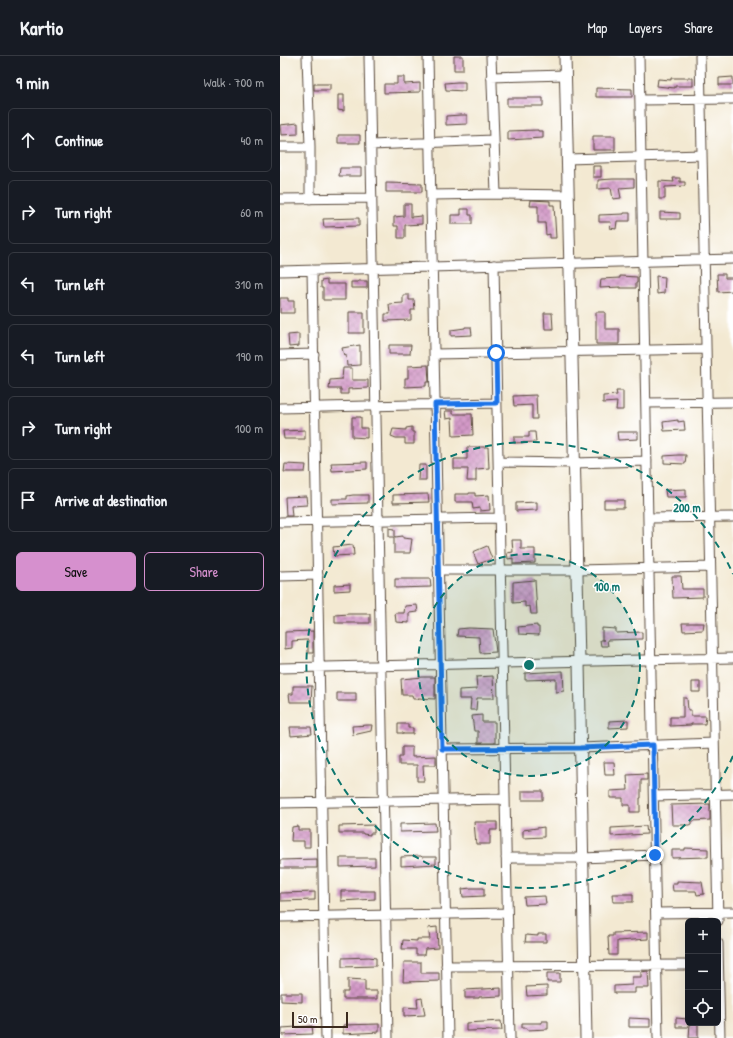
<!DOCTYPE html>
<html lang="en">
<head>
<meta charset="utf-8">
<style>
  body { margin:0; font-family:"Patrick Hand",sans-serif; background:#242831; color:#f1f3f6 }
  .controls { position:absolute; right:12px; bottom:12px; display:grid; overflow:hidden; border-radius:6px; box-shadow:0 4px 16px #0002 }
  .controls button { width:36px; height:36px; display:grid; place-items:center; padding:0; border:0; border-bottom:1px solid #363941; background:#171b24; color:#f1f3f6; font:20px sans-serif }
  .scale { position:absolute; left:12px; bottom:10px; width:56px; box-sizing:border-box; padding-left:4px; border:2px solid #3b2a1e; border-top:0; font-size:11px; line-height:14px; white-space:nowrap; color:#3b2a1e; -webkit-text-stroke:3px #fff; paint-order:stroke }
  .stop { position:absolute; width:12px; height:12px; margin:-9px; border:3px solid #1a73e8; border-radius:50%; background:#fff }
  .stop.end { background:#1a73e8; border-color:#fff; box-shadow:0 1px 4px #0008 }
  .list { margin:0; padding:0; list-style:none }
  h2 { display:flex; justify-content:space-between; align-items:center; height:52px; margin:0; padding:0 16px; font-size:17px }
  h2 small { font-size:13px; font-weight:400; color:#9ea1a6 }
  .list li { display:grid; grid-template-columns:26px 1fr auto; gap:12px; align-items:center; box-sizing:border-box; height:64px; margin:0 8px 8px; padding:0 8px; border:1px solid #363941; border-radius:6px }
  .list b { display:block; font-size:15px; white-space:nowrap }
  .list em { font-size:13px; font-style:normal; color:#9ea1a6 }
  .actions { display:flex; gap:8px; padding:12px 16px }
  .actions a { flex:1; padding:9px 0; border:1px solid #d690ce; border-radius:6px; text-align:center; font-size:14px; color:#d690ce }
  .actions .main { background:#d690ce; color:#111 }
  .icon { flex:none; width:22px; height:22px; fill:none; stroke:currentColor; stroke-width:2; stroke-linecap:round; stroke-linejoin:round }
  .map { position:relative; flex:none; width:453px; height:982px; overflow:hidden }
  header { display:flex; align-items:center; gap:24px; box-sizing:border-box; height:56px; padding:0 20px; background:#171b24; border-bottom:1px solid #363941 }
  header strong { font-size:19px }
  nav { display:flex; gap:22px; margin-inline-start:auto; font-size:14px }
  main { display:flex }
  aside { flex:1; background:#171b24 }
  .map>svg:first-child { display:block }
  .building { fill:url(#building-cross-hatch) }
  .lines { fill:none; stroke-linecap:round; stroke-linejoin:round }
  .minor-casing { stroke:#574739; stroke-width:11 }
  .tertiary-casing { stroke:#574739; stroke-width:13 }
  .minor { stroke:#fff; stroke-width:9 }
  .tertiary { stroke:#fff; stroke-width:11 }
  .route { stroke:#1a73e8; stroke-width:5 }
  .ring { fill:none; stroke:#0f766e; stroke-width:2; stroke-dasharray:7 5 }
  .centre { fill:#0f766e; stroke:#fff; stroke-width:2 }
  .ring-label { font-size:12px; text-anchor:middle; font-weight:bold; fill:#0f766e; stroke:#fff; stroke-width:3; stroke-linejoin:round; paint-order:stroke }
</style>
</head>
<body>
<header>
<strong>Kartio</strong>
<nav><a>Map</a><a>Layers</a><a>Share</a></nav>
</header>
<main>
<aside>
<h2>9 min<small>Walk · 700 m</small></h2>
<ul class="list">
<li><svg class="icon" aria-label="ahead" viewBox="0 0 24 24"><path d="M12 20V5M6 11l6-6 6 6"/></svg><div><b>Continue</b></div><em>40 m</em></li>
<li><svg class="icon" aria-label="right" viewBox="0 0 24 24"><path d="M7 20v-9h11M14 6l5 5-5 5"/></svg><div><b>Turn right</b></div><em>60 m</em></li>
<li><svg class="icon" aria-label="left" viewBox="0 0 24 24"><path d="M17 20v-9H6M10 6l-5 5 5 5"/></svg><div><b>Turn left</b></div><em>310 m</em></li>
<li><svg class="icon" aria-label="left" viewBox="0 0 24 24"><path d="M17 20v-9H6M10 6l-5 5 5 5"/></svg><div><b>Turn left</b></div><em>190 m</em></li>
<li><svg class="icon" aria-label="right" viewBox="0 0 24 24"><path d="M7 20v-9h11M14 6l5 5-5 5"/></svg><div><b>Turn right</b></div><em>100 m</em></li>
<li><svg class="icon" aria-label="arrive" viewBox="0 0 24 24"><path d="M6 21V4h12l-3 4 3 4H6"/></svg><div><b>Arrive at destination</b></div></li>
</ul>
<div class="actions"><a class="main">Save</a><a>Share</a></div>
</aside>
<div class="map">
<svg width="453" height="982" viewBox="0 0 453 982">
  <defs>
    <pattern id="building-cross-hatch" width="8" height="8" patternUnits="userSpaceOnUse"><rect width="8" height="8" fill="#d398c7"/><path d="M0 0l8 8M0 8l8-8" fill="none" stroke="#ac7ca1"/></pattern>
  </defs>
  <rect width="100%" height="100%" fill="#fff"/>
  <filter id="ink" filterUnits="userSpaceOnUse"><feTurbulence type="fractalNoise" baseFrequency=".025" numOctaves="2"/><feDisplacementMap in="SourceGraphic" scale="8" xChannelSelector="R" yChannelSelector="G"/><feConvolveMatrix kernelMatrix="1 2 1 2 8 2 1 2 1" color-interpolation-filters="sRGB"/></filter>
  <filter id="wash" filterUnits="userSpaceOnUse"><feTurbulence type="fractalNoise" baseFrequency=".012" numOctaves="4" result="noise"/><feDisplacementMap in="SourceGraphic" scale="16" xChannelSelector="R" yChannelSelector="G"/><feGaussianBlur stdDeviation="0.9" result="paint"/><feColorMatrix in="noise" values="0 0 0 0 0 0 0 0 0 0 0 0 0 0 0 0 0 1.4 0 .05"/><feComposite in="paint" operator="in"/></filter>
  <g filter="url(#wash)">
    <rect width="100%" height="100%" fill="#f3e9d2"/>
    <g id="blocks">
      <path class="building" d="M174,0H183V14H174Z
        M117,21H124V28L140,27V36L104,37V28H117Z
        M453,21V29H439V22Z
        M391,22H413V30H395V32L377,30L378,23L391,24Z
        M177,26H185V35L166,34L165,27Z
        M34,28H50V34H34Z
        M316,32L352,33V41H316Z
        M58,39H64V55L58,54Z
        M227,42H263V50H227Z
        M181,59H187V68L166,69V60Z
        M18,67V78L1,79L0,69Z
        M258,74V75H263V82L228,84V75Z
        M58,79H80V87H58Z
        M313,80H335V94H313Z
        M313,110H321V121H313Z
        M60,112H81V120H59Z
        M393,122H400V126H405V130L385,131V143H379V125L394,126Z
        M333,123H354V131L339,132L341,142L333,143L331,132L318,133V124Z
        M106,127L142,128V136H106Z
        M251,144L270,145V149H274L276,182H270V178L266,179L265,167H258V150H250Z
        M124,148H131V161L142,160V168L125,169V182H118V170H114V161L124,160Z
        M181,153H189V159H192V168H171V159H181Z
        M380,156L400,157V163H380Z
        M344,157H350V165H337L336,173L330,172L331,166H319V159L344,158Z
        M79,162V170L44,171L43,163Z
        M437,218H445V222H453V235L438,236Z
        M340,220L357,221V227H356V232H340V231L320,232L321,223L340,222Z
        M376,220L385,221L384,237L377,238Z
        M47,224V228H65V244H43V232H41V225Z
        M78,225H87V232H71V226H78Z
        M123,239H129V244H134L135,254H131V264L105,265V258H110L109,248L123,247Z
        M0,242H8V245H14V257H0Z
        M69,256H84V277H69Z
        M316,256H325V273H339V288H316Z
        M264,257H272L273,273H265Z
        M185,271H191L192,279L171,280V274L185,272Z
        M19,278V290L9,291L8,279Z
        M80,289V309L67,310L66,299L64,300L62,292Z
        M109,289H131L130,298H109Z
        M148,309L149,326H146V330L125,331V322H128V310Z
        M63,312H72V324H88V332L68,333V338H61V333H49L50,324L62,323Z
        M336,335H343V354H336L337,346L323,347V340L337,339Z
        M256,339L257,363H252V349L234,350L233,340Z
        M165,355H173V358H192L193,379L173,380L172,362L166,363Z
        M72,361H81V372H87V382L72,381Z
        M398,364V366L404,365L405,374L384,375L383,366Z
        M132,371V376H134V388H125V382H116L111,380L113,373L126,374V372Z
        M25,374V383H4L3,375Z
        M249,376H255L256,386L234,387V381H249Z
        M337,376H358V383L338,384Z
        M187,391H208L209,412L196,413V425H187L188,413H174V403H187Z
        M398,399H406L405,408L384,407V400Z
        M87,406V413L52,415L51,407Z
        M5,408L26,409L25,416H4Z
        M139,409H146V424H138Z
        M406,433V441H386L385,434Z
        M189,437H195V440L209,439L210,454L200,455V452L193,453L192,446H175V438H189Z
        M148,438L149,446L113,447V439Z
        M73,439H88V447L52,448V443H67V440Z
        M26,440L27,449L11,450L12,460H6L5,441Z
        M324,444H344V452H324Z
        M257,446V454L236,455V447Z
        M109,472L115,473V481L123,480V482L132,483L130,497H114V481H109Z
        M232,484H241V493H255V507L233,508V502L228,503L227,497L233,496Z
        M73,489L74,499L54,500L53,491Z
        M207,490L212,503L198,508L193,496Z
        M392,520H401L402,533H423V541L393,542Z
        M115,523H150L151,531L115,532Z
        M255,524L257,558H251L250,550L245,551V546L233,547V526Z
        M70,528V534L54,535V529Z
        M137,549L138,556L129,557V567L116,566L115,557H124L125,550Z
        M69,558H90V567H55V559Z
        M402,567H424L423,574L403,575Z
        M257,569V571H259V579L239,578L238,571Z
        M189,572L213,573L216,596L200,597L199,581L177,580L178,573Z
        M322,572L336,573V577L362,576V583L327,584L328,590H321L320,584H324H322Z
        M33,575V597H28V584H25L12,585V592L5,593V576Z
        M283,615L284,635L276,636V623L245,624V617Z
        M213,620L214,642H197L196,654H190L191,643H179V634L197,633L196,621Z
        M143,621H155V643L138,642L139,643H133L132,639H122L121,623Z
        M412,626H420V636H412Z
        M13,630H32L31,646H10L9,638H13Z
        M57,637H76V645H57Z
        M403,642H407L408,654H411V660H426L425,668H411V669L390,670V661H403Z
        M202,659V666H215V687H198V675H194L192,660Z
        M348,664V671L329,672V665Z
        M118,668H128V672H133V678H123V677H118Z
        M88,669H92L91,675L73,679L72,670Z
        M10,671H31L32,678L11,680Z
        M122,691H132V701L156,700V709H143L144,725H137V709H119V701H122Z
        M324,706H334L335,719H325Z
        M367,718V724H361V742H360V756H350V749H343V742H330V735L348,734L347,719Z
        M242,735H263V744H242Z
        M430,748V764L412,765V768L410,769H392L391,749Z
        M194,766H217V774H210V788H196Z
        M155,767L156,775L120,776V768Z
        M94,769V777H90V779L83,778V777H59V770Z
        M18,770V774H30V791H24V785H11L12,771Z
        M366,770L367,778L331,780V772Z
        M264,771V781L243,782V774Z
        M405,792L428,793V801L392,802V794H405Z
        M141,800L142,801H156V808L121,810V801Z
        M60,802H95V810L60,811Z
        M37,803V812H0V804Z
        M397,825L422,826L424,838L417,839L416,835H393L392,827H397Z
        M191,832H204V840L183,841L182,833Z
        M61,835H95V843L61,845Z
        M35,836V844L0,845V837Z
        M332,838H353V846H333Z
        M265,840L266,848L245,849L244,841Z
        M157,871L158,892L145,893L144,899H136V893H122L123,884L137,885V883H150L148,872Z
        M368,876V883L337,885V899H329L328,880H333V877Z
        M258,878H266V886H245L246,879L258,880Z
        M89,901L96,902V910L62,911V902Z
        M124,906H141V917H159V925L123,926Z
        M368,915L369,932H355V937H334V930L352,929V921H361V916Z
        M267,917H280V926H267Z
        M68,923L85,924V935H97V943H63V936H68Z
        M267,930V939L247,940L246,931Z
        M221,932V940L199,941V942H185V934Z
        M1,937H22V946L1,945Z
        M142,942L145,959L124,960V951L138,952L137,943Z
        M349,962L370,963V971H349Z
        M396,962L408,963V971H396Z
        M221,965L222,974L186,975V967Z
        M262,965H268V973L247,974V972H242V967H262Z
        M410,967H418V982H409Z
        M99,968V976L63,978V969Z
        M32,970L33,978L2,979V972Z"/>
    </g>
  </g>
  <g filter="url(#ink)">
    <use href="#blocks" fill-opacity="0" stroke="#574739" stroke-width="1"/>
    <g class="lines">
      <g class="minor-casing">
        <path id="minor" d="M27,0L30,91V143
          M89,0L108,982
          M148,0L168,982
          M211,0L216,138
          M359,0L378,982
          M420,0L438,865
          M211,21L285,19
          M360,44L453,43
          M91,89L213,84
          M0,91H30
          M287,103L422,99
          M151,139L216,138L288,139
          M0,143L92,142
          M214,209L230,982
          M32,214L46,982
          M0,215L453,203
          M154,298L426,293
          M0,299L34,298
          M366,347L453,346
          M0,352L217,347
          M218,406L294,407L367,405
          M368,462L453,461
          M0,466L219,462
          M158,514H296L430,511
          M0,520L38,519
          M0,612L453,602
          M162,693L300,692L434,687
          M374,740L453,738
          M0,747L225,743
          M226,802H302L375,799
          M376,857L453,856
          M0,861L227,857
          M438,887L440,982
          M166,910L408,909"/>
      </g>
      <g class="tertiary-casing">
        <path id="tertiary" d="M285,0L299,606L306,982"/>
      </g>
      <use href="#minor" class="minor"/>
      <use href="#tertiary" class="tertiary"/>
    </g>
  </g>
  <g class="lines" filter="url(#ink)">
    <path class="route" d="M216,297L217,347L155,348L162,693L300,692L373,689L375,799"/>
  </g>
  <circle cx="249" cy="609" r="111" fill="#0f766e" fill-opacity=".12"/>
  <g class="ring">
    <circle cx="249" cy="609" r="111"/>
    <path d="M453 700A223 223 0 1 1 453 518"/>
  </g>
  <circle cx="249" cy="609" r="6" class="centre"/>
  <g class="ring-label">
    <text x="407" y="456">200 m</text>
    <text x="327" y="535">100 m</text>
  </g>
</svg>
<div class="controls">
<button>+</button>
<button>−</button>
<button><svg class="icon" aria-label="locate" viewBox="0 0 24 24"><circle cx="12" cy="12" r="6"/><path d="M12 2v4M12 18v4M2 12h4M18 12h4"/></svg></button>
</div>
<div class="scale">50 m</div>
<div class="stop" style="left:216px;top:297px"></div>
<div class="stop end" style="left:375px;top:799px"></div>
</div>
</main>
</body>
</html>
